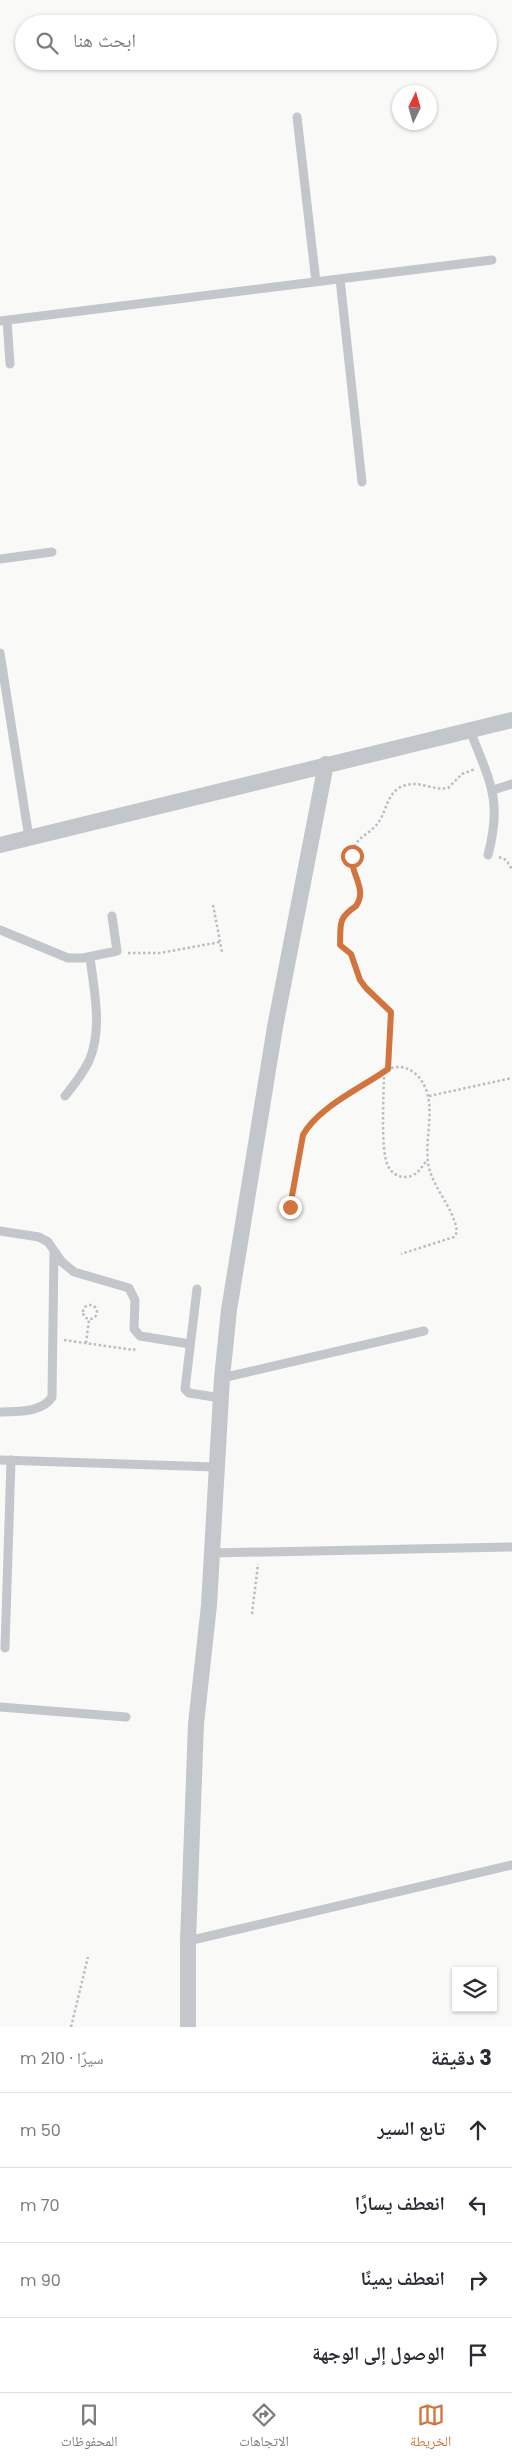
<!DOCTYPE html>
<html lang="ar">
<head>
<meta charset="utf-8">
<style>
  body { margin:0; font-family:Poppins,"Noto Naskh Arabic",sans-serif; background:#f7f7f7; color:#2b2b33; direction:rtl }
  .controls { position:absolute; right:15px; bottom:15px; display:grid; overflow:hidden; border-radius:0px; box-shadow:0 1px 4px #0004 }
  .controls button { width:45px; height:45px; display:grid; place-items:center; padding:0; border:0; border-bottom:1px solid #e1e1e2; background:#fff; color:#2b2b33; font:25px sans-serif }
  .compass { position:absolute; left:392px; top:85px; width:45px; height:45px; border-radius:50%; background:#fff; box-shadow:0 1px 4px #0004; rotate:5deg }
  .stop { position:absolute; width:15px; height:15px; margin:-11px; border:4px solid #d2743e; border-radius:50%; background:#fff }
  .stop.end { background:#d2743e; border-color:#fff; box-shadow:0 1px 5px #0008 }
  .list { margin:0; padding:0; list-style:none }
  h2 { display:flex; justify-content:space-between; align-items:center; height:65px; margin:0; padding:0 20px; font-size:21px }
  h2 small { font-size:16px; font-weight:400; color:#7c7c81 }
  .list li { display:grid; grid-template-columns:32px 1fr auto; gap:15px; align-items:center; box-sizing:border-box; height:75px; padding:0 20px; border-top:1px solid #e1e1e2 }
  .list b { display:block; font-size:19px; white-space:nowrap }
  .list em { font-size:16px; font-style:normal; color:#7c7c81 }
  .icon { flex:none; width:28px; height:28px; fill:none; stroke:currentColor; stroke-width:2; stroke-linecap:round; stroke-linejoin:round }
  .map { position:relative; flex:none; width:512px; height:2027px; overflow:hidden; direction:ltr }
  .search { position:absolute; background:#fff; box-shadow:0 1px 4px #0004; left:15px; right:15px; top:15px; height:55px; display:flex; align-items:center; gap:12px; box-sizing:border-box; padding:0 18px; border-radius:28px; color:#7c7c81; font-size:19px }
  .sheet { height:365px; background:#fff }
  nav { display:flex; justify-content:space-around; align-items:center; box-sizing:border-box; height:70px; border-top:1px solid #e1e1e2; background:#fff; font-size:14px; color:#7c7c81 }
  nav a { display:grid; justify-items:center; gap:2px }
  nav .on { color:#d2743e }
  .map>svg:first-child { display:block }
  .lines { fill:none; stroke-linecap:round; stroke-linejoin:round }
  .path { stroke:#bbbdc0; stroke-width:2.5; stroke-dasharray:2.5 2.5; stroke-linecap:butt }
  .lane { stroke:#c3c6ca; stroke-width:9 }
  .street { stroke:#c3c6ca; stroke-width:16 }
  .route { stroke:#d2743e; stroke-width:6 }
</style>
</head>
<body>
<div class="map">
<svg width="512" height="2027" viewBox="0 0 512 2027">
  <rect width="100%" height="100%" fill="#f9f9f7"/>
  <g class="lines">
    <path class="path" d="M499,857L506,860L512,869
      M213,905L222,952
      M128,953H160L220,942
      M389,1068L391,1012L366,988L360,979L351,954L340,945C340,937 339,926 342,919C345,907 358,910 360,896C361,882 350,873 351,859C354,834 371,836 380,820C388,806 388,790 406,785C421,781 434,791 448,788L462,774L475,769
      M384,1072C384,1092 380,1150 388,1166C391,1172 396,1176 403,1177C416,1178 421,1168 427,1160
      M429,1096L512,1078
      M290,1207L303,1135L307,1127L319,1115L389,1069C399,1065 408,1067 417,1075C441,1101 422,1137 429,1168C435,1191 454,1208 457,1232L454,1237L401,1254
      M83 1312a7 7 0 1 1 14 0a7 7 0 1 1-14 0Z
      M64,1340L134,1350L135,1346
      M86,1343L89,1320
      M252,1614L258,1564
      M71,2027L88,1957"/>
    <path class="lane" d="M297,117L316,282
      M340,279L362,482
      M7,320L10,364
      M0,321L492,260
      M0,559L52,552
      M0,653L29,838
      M470,730C489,781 503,798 488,855
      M493,790L512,784
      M0,930L68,958H83L117,951L112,916
      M65,1096C74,1085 83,1073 89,1061C103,1029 94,991 90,957
      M0,1231L39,1237L48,1242L62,1262L74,1272L129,1288L135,1300L134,1329L140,1336L190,1344
      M197,1289L185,1389L189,1393L221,1398
      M222,1378L424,1331
      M0,1412C17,1411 42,1413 52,1397L54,1251
      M0,1460L216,1467
      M212,1553L512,1547
      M5,1648L11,1460
      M0,1707L126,1717
      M188,1941L512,1865"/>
    <path class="street" d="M0,845L512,720
      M188,2027V1941L196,1724L209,1605L222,1378L229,1310L275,1027L326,764"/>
  </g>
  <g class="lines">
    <path class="route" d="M290,1207L303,1135C318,1107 363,1087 388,1069L391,1012L366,988L360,980L351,954L340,945C341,924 337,919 356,906C368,889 350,874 352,856"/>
  </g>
</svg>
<div class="controls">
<button><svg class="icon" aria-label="layers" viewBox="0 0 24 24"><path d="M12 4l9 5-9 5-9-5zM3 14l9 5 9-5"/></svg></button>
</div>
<svg class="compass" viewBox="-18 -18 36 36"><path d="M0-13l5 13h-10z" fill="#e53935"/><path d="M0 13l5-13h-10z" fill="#7c7c81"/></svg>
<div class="stop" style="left:352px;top:856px"></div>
<div class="stop end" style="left:290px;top:1207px"></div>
<div class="search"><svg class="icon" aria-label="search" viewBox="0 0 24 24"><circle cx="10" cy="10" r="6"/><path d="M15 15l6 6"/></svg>ابحث هنا</div>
</div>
<section class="sheet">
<h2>3 دقيقة<small>سيرًا · 210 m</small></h2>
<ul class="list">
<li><svg class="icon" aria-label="ahead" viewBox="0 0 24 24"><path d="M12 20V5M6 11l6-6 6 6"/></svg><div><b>تابع السير</b></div><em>50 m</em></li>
<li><svg class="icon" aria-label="left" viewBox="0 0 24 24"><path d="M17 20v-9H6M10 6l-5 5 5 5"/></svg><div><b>انعطف يسارًا</b></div><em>70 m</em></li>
<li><svg class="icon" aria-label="right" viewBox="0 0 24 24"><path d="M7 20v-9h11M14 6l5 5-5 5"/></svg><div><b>انعطف يمينًا</b></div><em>90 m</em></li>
<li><svg class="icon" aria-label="arrive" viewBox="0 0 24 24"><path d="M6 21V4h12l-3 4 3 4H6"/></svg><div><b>الوصول إلى الوجهة</b></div></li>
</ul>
</section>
<nav>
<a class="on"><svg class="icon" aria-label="map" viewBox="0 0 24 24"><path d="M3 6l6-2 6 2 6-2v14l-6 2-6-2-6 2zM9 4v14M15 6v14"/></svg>الخريطة</a>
<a><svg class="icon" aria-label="directions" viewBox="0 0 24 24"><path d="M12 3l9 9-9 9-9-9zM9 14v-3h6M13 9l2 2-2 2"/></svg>الاتجاهات</a>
<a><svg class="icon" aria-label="saved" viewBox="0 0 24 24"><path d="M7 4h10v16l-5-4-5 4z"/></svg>المحفوظات</a>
</nav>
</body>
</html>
